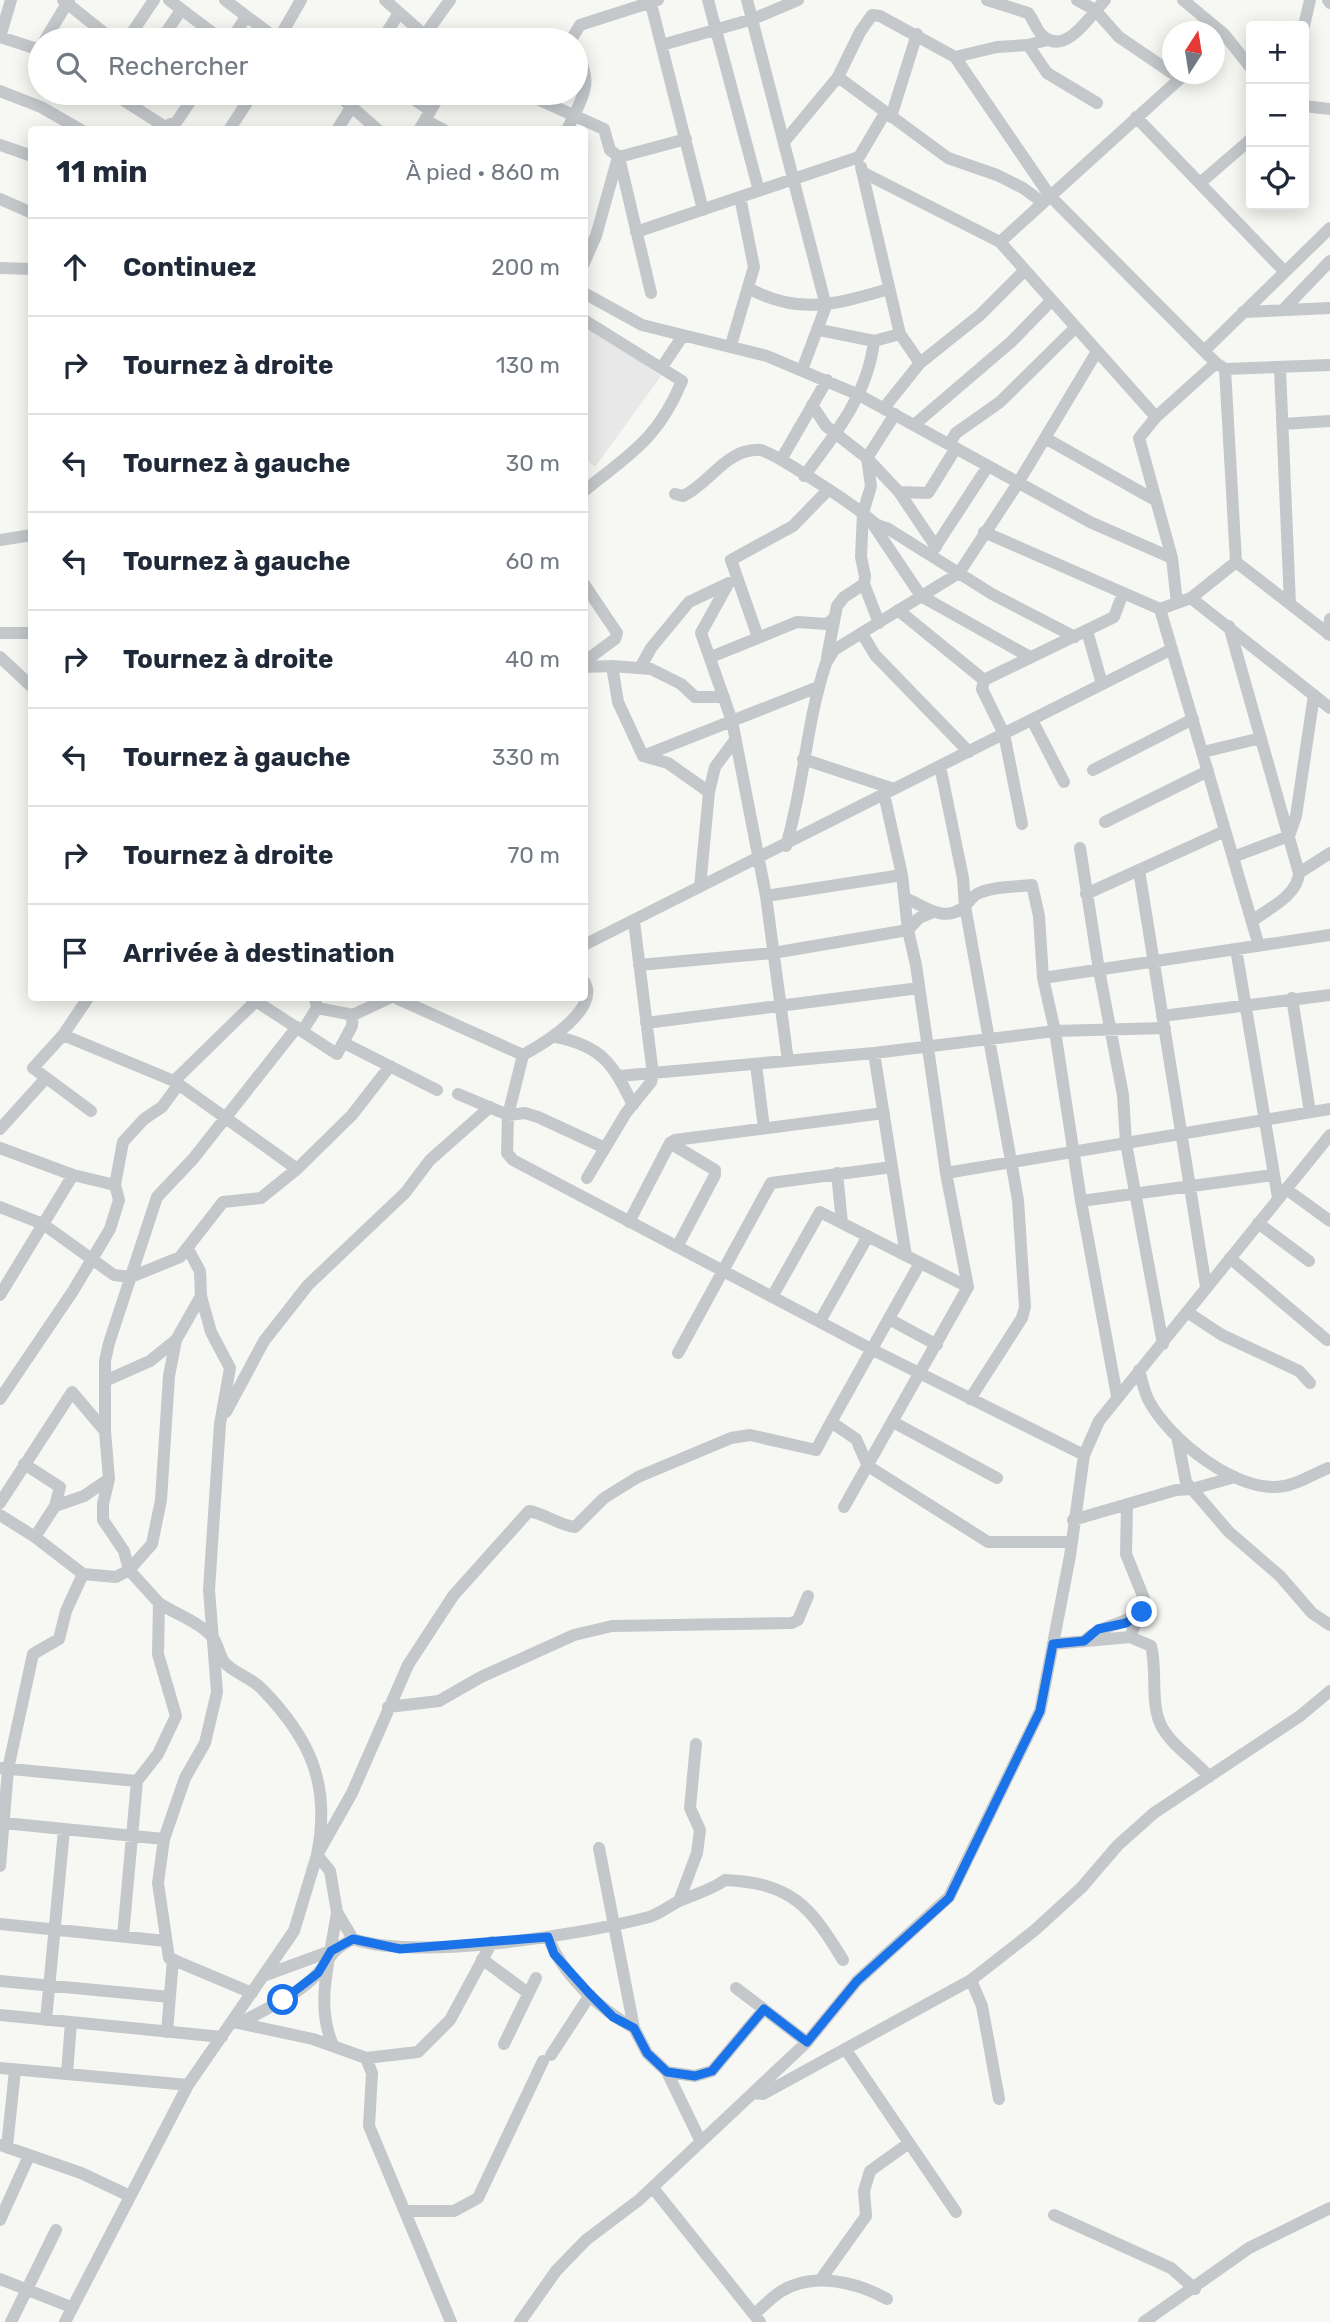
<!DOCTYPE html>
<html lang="fr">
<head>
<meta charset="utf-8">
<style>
  body { margin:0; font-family:Rubik,sans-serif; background:#f2f2f3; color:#1f2937 }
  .controls { position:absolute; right:21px; top:21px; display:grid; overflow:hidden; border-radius:7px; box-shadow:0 4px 18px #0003 }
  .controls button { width:63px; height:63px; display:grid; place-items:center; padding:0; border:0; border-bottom:2px solid #e0e1e3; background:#fff; color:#1f2937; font:35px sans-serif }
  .compass { position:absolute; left:1162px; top:21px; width:63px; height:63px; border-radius:50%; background:#fff; box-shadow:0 4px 18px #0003; rotate:12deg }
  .stop { position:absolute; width:21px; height:21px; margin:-16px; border:5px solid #1a73e8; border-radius:50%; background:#fff }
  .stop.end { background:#1a73e8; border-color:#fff; box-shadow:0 2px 7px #0008 }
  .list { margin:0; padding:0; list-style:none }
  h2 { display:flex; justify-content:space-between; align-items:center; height:91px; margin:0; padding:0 28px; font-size:30px }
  h2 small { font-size:23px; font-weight:400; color:#747a83 }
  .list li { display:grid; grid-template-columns:46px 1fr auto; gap:21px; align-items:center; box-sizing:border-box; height:98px; padding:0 28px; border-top:2px solid #e0e1e3 }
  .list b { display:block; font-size:26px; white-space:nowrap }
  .list em { font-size:23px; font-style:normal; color:#747a83 }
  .icon { flex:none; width:38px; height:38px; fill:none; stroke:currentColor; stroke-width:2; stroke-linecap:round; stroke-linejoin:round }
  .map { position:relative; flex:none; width:1330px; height:2322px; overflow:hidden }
  .search { position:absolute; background:#fff; box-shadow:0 4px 18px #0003; left:28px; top:28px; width:560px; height:77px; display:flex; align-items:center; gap:18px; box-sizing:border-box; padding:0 24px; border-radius:38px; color:#747a83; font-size:26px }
  .panel { position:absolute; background:#fff; box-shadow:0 4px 18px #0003; left:28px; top:126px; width:560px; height:875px; border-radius:7px }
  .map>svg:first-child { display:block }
  .built { fill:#e7e8e7 }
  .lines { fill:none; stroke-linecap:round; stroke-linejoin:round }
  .minor { stroke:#c4c8cb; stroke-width:12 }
  .route { stroke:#1a73e8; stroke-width:9 }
</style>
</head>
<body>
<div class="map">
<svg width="1330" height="2322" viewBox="0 0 1330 2322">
  <rect width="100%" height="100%" fill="#f7f7f3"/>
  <path class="built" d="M584,323L661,376L595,467L585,459Z"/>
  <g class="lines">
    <path class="minor" d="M11,0L0,37L40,50
      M63,0L113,40
      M169,0L222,40
      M225,0L278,40
      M385,0L430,40
      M650,0L703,210
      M708,0L759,191
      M747,0L826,306L802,370
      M987,0L1028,13C1034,20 1036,30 1043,36C1066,57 1092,13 1105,0
      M1077,0L1095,10L1119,37L1172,73
      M1183,0L1224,34L1251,68
      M1328,0L1330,3
      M1304,26L1310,0
      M424,36L450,0
      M45,40L69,0
      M127,40L154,0
      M161,40L181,10
      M231,40L246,17
      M278,40L301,0
      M382,40L399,13
      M571,40L580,25L658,0
      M1214,44L1224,34
      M662,45L753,19L798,0
      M1028,45L1047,73L1097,103
      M955,57L997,47L1028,45L1047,40
      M838,77L948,158L997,175L1023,188L1042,202
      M0,91L41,107L81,130
      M112,93L167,128
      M336,93L378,130
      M404,93L430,110
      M524,93L604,129L610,150L619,157L651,293
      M1304,106L1330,109
      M891,117L917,34
      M1136,117L1285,272
      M425,120L444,130
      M166,130L170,124H175L196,93
      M229,130L253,93
      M337,130L352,106
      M419,130L441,93
      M567,130C580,102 596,82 576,54
      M784,142L838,77L860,32L872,15L880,16L955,57L1050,196L1216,363L1225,369L1330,365
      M0,145L32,156
      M619,157L686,139
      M861,167L900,334L920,363
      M862,172L1000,242L1156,417
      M1200,183L1251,139
      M0,199L32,213
      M636,232L859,157L885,113
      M1000,242L1185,74
      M584,263L596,236L618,157
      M0,268L32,269
      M748,288C800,316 836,304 889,289
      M584,293L642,325L767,356L859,395L1090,522L1172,558
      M1283,310L1330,261
      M1243,312L1330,308
      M584,320L682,381C658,439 631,453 584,491
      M820,330L874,341L900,334
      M731,345L754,267L740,197
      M1204,351L1330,228
      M662,367L682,337
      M1225,369L1236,562L1330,635
      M1280,369L1290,604
      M812,405L826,426L867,458L871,486L863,513L861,557L865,576L864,584L844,597L837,606L827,657
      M884,408L920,363L980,315L1025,270
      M895,414L867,458L899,492L928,493L956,448
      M1283,424L1330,421
      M914,425L1011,342L1051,301
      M1045,438L1155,500
      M949,444L956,433L1000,402L1075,328
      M782,458L827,380
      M804,476C835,435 868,394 874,341
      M899,492L936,547
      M675,494L683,496C705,486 720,460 744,452C748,451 755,449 760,450C772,451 847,501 861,512C872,520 873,525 887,528L992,594L1075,637
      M874,526L921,596L1030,657
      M984,532L1160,609L1191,598L1236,562
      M0,540L32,535
      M930,555L988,466
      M584,584L617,633L615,639L584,662
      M728,584L701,633L732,721L766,896L902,875
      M864,584L879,623
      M1191,598L1330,708
      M1177,603L1172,558L1139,438L1156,417L1216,363
      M1160,609L1259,946
      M898,610L984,680
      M1229,626L1299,873C1298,895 1268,909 1252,921
      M1087,631L1102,684
      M0,633H32
      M1328,634L1330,619
      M863,635L875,655L969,752
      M758,637L731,560L793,526L827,491
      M0,657L32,687
      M711,657L797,622L827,624L833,619
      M584,667L612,666
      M640,668L651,648L689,602L729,583
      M984,680L1114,617L1123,593
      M984,680L982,689L1004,734L1022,824
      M1032,720L1064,782
      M1203,752L1261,738
      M643,756L618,702L612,666L651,669L681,684L695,697H724
      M643,756L818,687
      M643,756L668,763L709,792
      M803,759L894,789
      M940,766L963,878L965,906L1018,1200L1025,1307L1022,1318L970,1399
      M1093,770L1193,719
      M884,794L902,875L908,930L916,965L946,1173L968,1287
      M1105,822L1208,771
      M786,846C804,786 806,723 826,663L834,650L959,573L1018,483L1096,353
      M1080,848L1099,970L1123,1095L1126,1143L1163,1344
      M1233,857L1289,836L1296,816L1314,695
      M1139,870L1206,1287
      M1299,873L1330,853
      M700,887L709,792L715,767L735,740
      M1086,894L1225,831
      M766,896L788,1061
      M584,945L1172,649
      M1236,949L1278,1198
      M639,965L773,953L908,930L919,918L931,913
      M1043,978L1330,935
      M584,981C601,1009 545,1043 523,1055L508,1115L507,1153L513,1160L873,1350L1084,1455
      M88,998L63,1035L33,1068L91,1111
      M251,998L337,1054L352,1026L353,1015L389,998
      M396,998L523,1055
      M1292,998L1310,1112
      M317,1008L353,1015
      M1162,1016L1330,995
      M646,1023L919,988
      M303,1030L317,1008L315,998
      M63,1035L174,1081L297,1169L352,1115L390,1066
      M556,1037C602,1046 613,1064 633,1105
      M344,1043L437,1090
      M874,1053L906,1256
      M756,1065L764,1128
      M619,1076L874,1053L1055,1031L1043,978L1039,916L1032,885C1015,887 993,886 977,894C971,897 968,905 961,909C942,922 923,905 905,898
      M174,1081L256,1001
      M458,1094L508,1115L525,1113L538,1117L605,1148
      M0,1129L46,1078
      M670,1143L715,1170V1175L677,1247
      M0,1148L73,1175L115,1185
      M837,1173L842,1223
      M946,1173L1330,1109
      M587,1178L626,1113L651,1082L653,1075L634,921
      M1286,1189L1330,1221
      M1081,1201L1273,1175
      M0,1207L43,1224L114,1275L131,1277L180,1257L223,1202L261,1198L297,1169
      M629,1222L670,1143L675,1140L884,1113
      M1258,1223L1309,1261
      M1230,1258L1327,1340
      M920,1263L831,1422L856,1439L868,1466L988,1542H1072
      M0,1295L73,1175
      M201,1296L211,1332L230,1368L220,1424L209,1590L217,1692L205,1743L185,1778L164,1839L158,1883L169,1958L252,1993
      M772,1297L820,1212L968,1287L844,1507
      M1187,1312L1222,1335L1299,1371L1310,1383
      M889,1319L937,1345
      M820,1321L868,1236
      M678,1353L771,1183L892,1167
      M1139,1370C1142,1380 1144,1392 1149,1401C1169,1439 1238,1495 1284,1486C1298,1484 1315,1473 1328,1468
      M105,1381L150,1361L176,1340
      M1117,1396L1081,1201L1055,1031L1165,1028
      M0,1399L73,1291L110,1229L119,1200L115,1185L123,1142L144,1119L162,1107L179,1084
      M226,1412L264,1341L308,1285L405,1193L430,1160L490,1107
      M893,1422L997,1478
      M105,1431V1361L109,1343L157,1197L193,1159L297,1027
      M1177,1436L1186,1482L1192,1489L1235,1477
      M24,1464L60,1487L55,1506
      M0,1503L72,1392L105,1431L109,1479L103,1504V1520L124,1551L129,1570L159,1603L158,1654L176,1716L158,1754L137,1781
      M1127,1505L1126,1554L1145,1601L1130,1637
      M0,1515L35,1537L83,1574L116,1577L129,1570L152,1544L161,1500L169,1376L176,1340L201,1296L200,1271L188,1249
      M1073,1520L1176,1490L1192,1489L1229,1532L1280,1576L1312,1613L1330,1625
      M35,1537L55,1506L84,1496L109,1479
      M159,1603C175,1614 200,1622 213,1638C218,1644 219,1655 224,1662C233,1673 253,1678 263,1690C311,1740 331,1785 317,1855L330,1871L337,1912L353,1939C418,1961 580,1935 649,1917C659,1914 668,1907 677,1902C694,1894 710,1891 725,1880C792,1883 810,1906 843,1960
      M1084,1641C1104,1623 1120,1627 1141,1612
      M1053,1644L1130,1637L1151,1646C1158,1672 1149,1706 1163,1729C1175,1749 1195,1759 1209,1777
      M388,1707L439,1701L481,1677L574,1635L612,1626L792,1623L798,1620L808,1596
      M0,1768L137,1781L123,1936
      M4,1823L164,1839
      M599,1848L634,2028L647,2053L667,2072L701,2142
      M0,1866L8,1769L33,1654L59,1639L66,1611L83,1574
      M679,1901L697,1853L700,1830L690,1808L696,1744
      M0,1924L166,1941
      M548,1937C562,1974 599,2009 634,2028
      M482,1959L528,1993
      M263,1976L331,1951
      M971,1980L982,2006L999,2099
      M0,1981L170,1997
      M736,1988L807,2042
      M0,2015L222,2037
      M46,2020L64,1830
      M233,2022L313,2039L366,2058L372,2073L369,2126L451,2322
      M240,2023C265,2009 299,1995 318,1973C335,1954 327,1953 353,1939
      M167,2032L173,1959
      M504,2044L536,1978
      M333,2045C314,2004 331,1956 337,1912
      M846,2050L956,2212
      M551,2055L590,1995
      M366,2058L418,2052L450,2020L492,1942
      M0,2068L188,2085
      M667,2072L695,2076L712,2071L764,2009
      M67,2074L71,2022
      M753,2093L763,2094L971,1980L1035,1930L1082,1887L1118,1845L1154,1813L1300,1716L1330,1691
      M0,2145L81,2173L130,2196
      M7,2147L15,2070
      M653,2188L760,2322
      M406,2211H454L478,2198L543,2061
      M1054,2215L1171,2268L1195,2289
      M0,2220L29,2156
      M0,2279L71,2307
      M821,2279L866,2216L864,2191L870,2171L909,2143
      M754,2314C763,2307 771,2298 780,2292C812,2271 857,2282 887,2299
      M11,2322L56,2230
      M65,2322L188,2085L294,1931L317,1855L352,1793L408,1665L453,1596L529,1511C546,1514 558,1525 575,1527L604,1498L638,1477L731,1438L750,1435L816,1450L831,1422
      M520,2322L556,2271L586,2240L639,2200L807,2042L857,1981L949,1897L1040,1711L1070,1556L1084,1455L1099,1421L1330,1135
      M1144,2322L1249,2248L1330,2208"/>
  </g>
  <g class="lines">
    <path class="route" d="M283,2000L318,1973L331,1951L353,1939L400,1949L548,1937L554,1954L590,1994L613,2017L634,2028L647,2053L667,2072L695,2076L712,2071L764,2009L807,2042L857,1981L949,1898L1040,1711L1053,1644L1084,1641L1098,1629L1126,1623L1142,1612"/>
  </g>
</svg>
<div class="controls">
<button>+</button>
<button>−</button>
<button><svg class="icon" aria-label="locate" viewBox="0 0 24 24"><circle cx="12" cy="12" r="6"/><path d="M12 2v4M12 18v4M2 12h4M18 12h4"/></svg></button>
</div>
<svg class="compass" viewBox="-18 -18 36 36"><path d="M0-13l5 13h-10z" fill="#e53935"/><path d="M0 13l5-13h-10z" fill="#747a83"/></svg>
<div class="stop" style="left:283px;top:2000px"></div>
<div class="stop end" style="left:1142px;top:1612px"></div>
<div class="search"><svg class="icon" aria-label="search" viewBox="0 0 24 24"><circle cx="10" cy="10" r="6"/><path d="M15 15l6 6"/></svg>Rechercher</div>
<section class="panel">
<h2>11 min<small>À pied · 860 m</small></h2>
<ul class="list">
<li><svg class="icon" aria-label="ahead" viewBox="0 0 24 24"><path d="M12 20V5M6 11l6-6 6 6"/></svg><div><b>Continuez</b></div><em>200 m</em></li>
<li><svg class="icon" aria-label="right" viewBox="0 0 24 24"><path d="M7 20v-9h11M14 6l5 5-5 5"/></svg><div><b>Tournez à droite</b></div><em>130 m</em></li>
<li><svg class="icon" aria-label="left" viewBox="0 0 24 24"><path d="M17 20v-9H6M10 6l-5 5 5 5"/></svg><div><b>Tournez à gauche</b></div><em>30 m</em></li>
<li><svg class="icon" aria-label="left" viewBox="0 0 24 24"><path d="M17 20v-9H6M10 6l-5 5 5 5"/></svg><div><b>Tournez à gauche</b></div><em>60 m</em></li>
<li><svg class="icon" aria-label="right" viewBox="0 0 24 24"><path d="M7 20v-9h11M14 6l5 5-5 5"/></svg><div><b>Tournez à droite</b></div><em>40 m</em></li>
<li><svg class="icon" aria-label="left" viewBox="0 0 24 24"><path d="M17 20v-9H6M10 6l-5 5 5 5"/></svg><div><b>Tournez à gauche</b></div><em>330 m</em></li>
<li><svg class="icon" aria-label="right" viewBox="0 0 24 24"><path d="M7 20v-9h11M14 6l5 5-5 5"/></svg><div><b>Tournez à droite</b></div><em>70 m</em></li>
<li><svg class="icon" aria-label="arrive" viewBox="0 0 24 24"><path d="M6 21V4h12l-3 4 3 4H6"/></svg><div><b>Arrivée à destination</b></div></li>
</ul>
</section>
</div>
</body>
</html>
